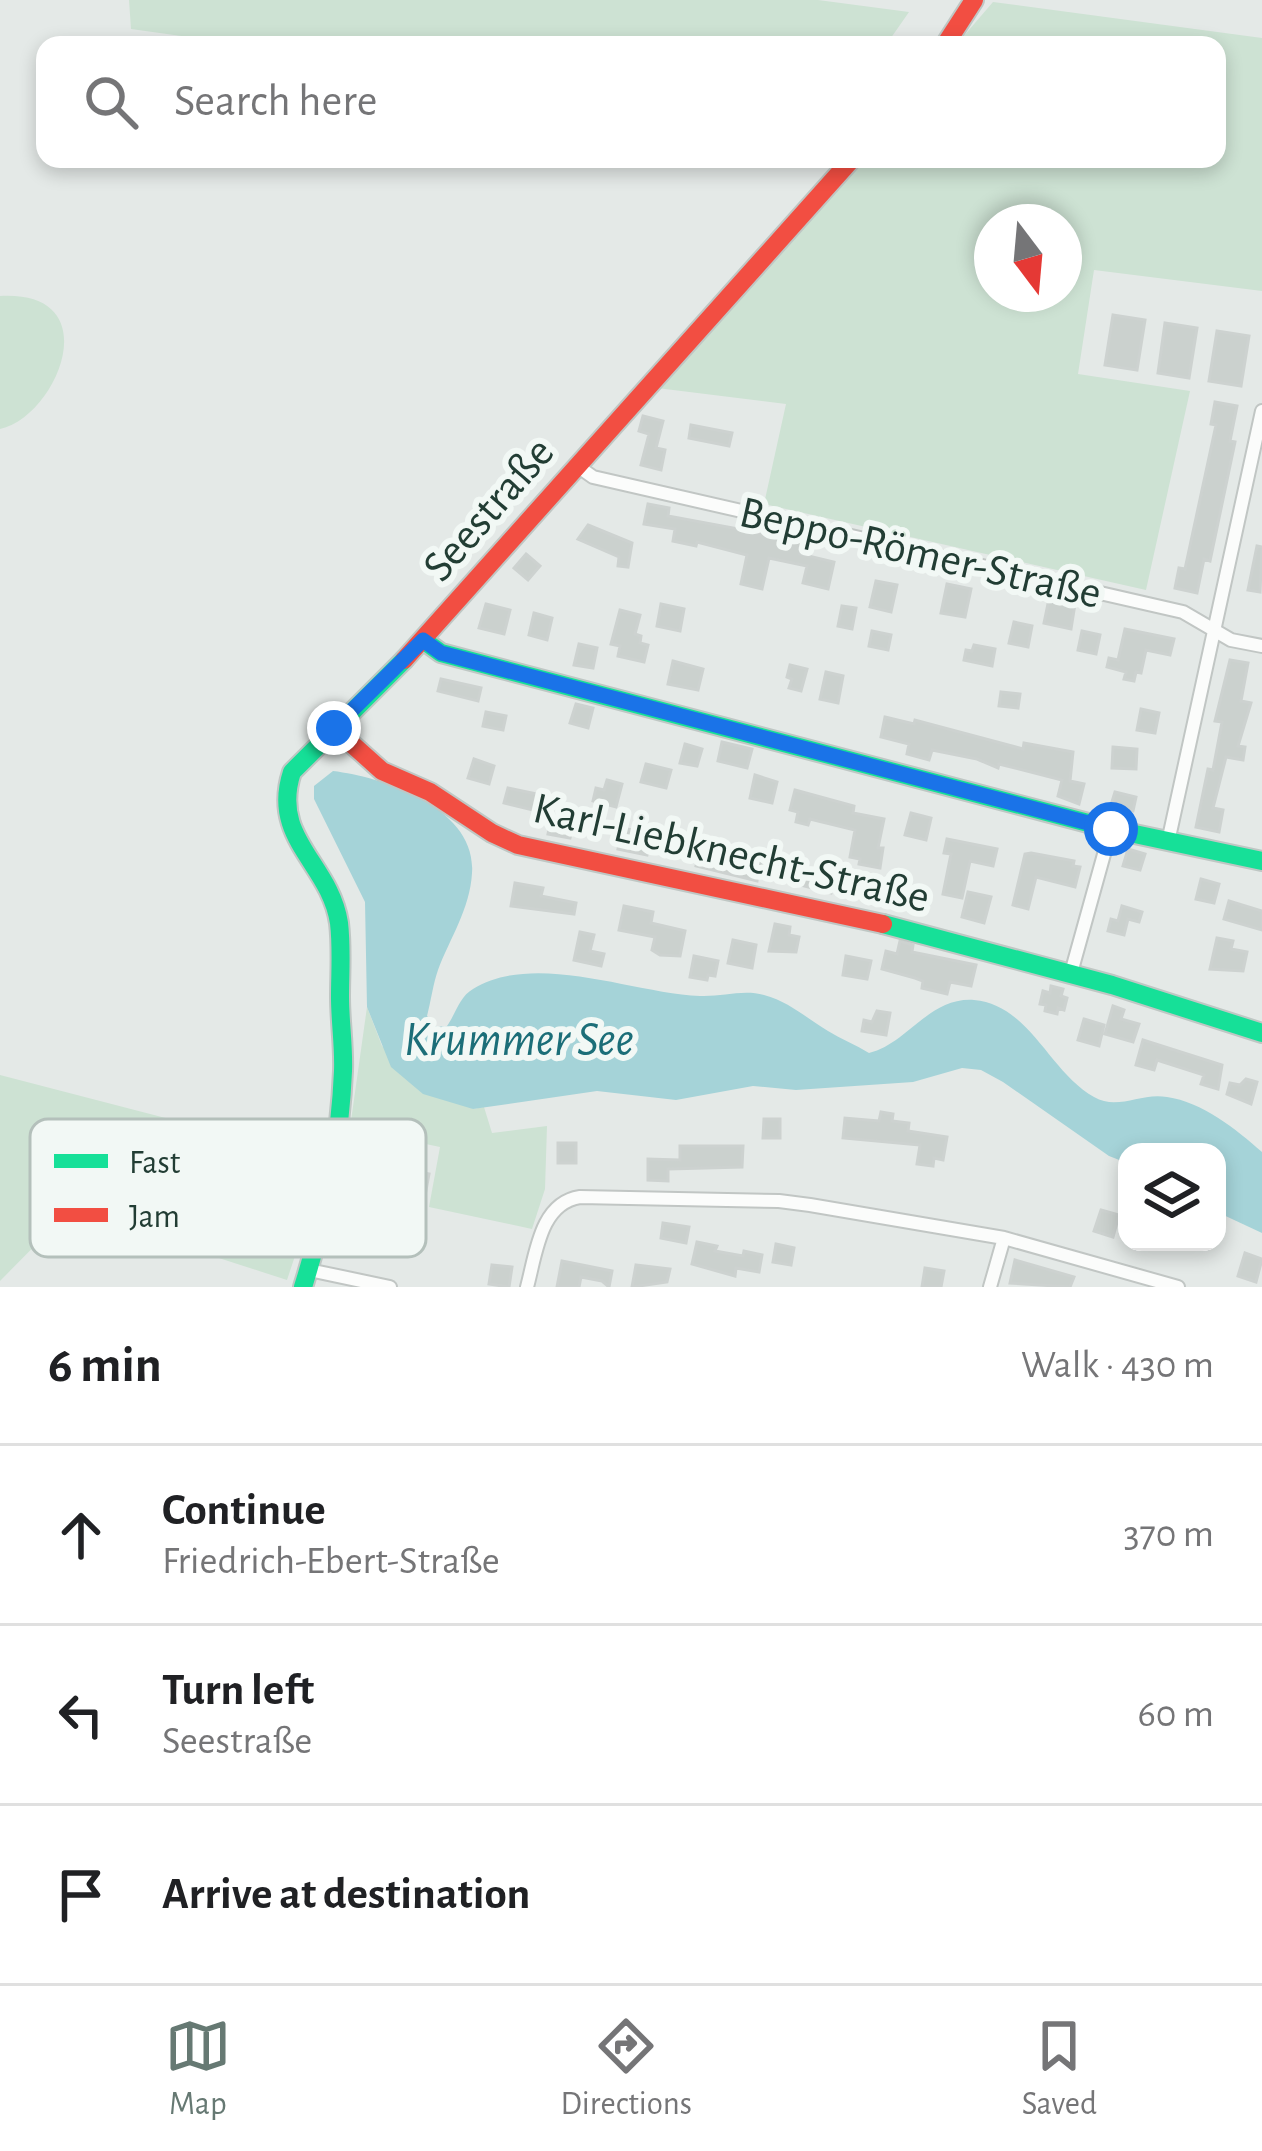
<!DOCTYPE html>
<html lang="en">
<head>
<meta charset="utf-8">
<style>
  body { margin:0; font-family:"Alegreya Sans",sans-serif; background:#f6f6f6; color:#202124 }
  .controls { position:absolute; right:36px; bottom:36px; display:grid; overflow:hidden; border-radius:24px; box-shadow:0 6px 18px #0003 }
  .controls button { width:108px; height:108px; display:grid; place-items:center; padding:0; border:0; border-bottom:3px solid #e0e0e0; background:#fff; color:#202124; font:60px sans-serif }
  .compass { position:absolute; left:974px; top:204px; width:108px; height:108px; border-radius:50%; background:#fff; box-shadow:0 6px 18px #0003; rotate:164deg }
  .stop { position:absolute; width:36px; height:36px; margin:-27px; border:9px solid #1a73e8; border-radius:50%; background:#fff }
  .stop.end { background:#1a73e8; border-color:#fff; box-shadow:0 3px 12px #0008 }
  .list { margin:0; padding:0; list-style:none }
  h2 { display:flex; justify-content:space-between; align-items:center; height:156px; margin:0; padding:0 48px; font-size:51px }
  h2 small { font-size:39px; font-weight:400; color:#757577 }
  .list li { display:grid; grid-template-columns:78px 1fr auto; gap:36px; align-items:center; box-sizing:border-box; height:180px; padding:0 48px; border-top:3px solid #e0e0e0 }
  .list b { display:block; font-size:45px; white-space:nowrap }
  .list p { margin:0; font-size:39px; white-space:nowrap; color:#757577 }
  .list em { font-size:39px; font-style:normal; color:#757577 }
  .icon { flex:none; width:66px; height:66px; fill:none; stroke:currentColor; stroke-width:2; stroke-linecap:round; stroke-linejoin:round }
  .map { position:relative; flex:none; width:1262px; height:1287px; overflow:hidden }
  .search { position:absolute; background:#fff; box-shadow:0 6px 18px #0003; left:36px; right:36px; top:36px; height:132px; display:flex; align-items:center; gap:30px; box-sizing:border-box; padding:0 42px; border-radius:24px; color:#757577; font-size:45px }
  .sheet { height:696px; background:#fff }
  nav { display:flex; justify-content:space-around; align-items:center; box-sizing:border-box; height:168px; border-top:3px solid #e0e0e0; background:#fff; font-size:33px; color:#757577 }
  nav a { display:grid; justify-items:center; gap:6px }
  nav .on { color:#667973 }
  .map>svg:first-child { display:block }
  .green { fill:#cde2d3; fill-rule:evenodd }
  .water { fill:#a5d3d8 }
  .building { fill:#cbd1ce; stroke:#cdd2d0; stroke-width:3 }
  .lines { fill:none; stroke-linecap:round; stroke-linejoin:round }
  .street-casing { stroke:#c1c6c4; stroke-width:16 }
  .fast-casing { stroke:#bfc7c4; stroke-width:22 }
  .jam-casing { stroke:#bfc7c4; stroke-width:22 }
  .street { stroke:#fbfcfb; stroke-width:12 }
  .fast { stroke:#16e098; stroke-width:18 }
  .jam { stroke:#f24e42; stroke-width:18 }
  .route { stroke:#1a73e8; stroke-width:15 }
  .labels { text-anchor:middle; stroke-width:12; stroke-linejoin:round; paint-order:stroke }
  .street-label { font-size:45px; fill:#223d34; stroke:#f2f8f5 }
  .water-label { font-size:48px; font-style:italic; fill:#1c6e78; stroke:#f2f8f5 }
  .key { fill:#f2f8f5; stroke:#b4c0bb; stroke-width:3 }
  .key-label { font-size:33px; fill:#223d34 }
</style>
</head>
<body>
<div class="map">
<svg width="1262" height="1287" viewBox="0 0 1262 1287">
  <rect width="100%" height="100%" fill="#e4e9e7"/>
  <path class="green" d="M129,0H818L909,12L886,45H246L131,29Z
    M993,2L1262,38V291L1094,270L1078,374L1190,391L1146,590L764,504L786,404L657,388L858,159H1217V45H956ZM992,222H1064V294H992Z
    M0,296C110,290 57,417 0,429Z
    M367,1007L382,1046L473,1109L484,1107L492,1133L547,1126L545,1189L532,1229L429,1207L440,1147L350,1128Z
    M0,1075L327,1160L287,1280L70,1210L0,1281Z"/>
  <path class="water" d="M333,771C383,777 477,808 472,873C470,909 450,938 438,970C433,984 431,1001 427,1016L437,1027L447,1026C455,1015 460,996 473,989C535,951 632,993 700,996C722,997 743,989 764,995C790,1002 806,1018 828,1031C841,1039 856,1045 869,1053C907,1044 929,997 974,1000C1030,1005 1049,1072 1094,1097C1118,1111 1141,1092 1167,1097C1202,1102 1236,1129 1262,1152V1233L1217,1212V1152H1127V1163L1109,1156L1003,1082L981,1070L962,1068L913,1082L796,1090L753,1086L676,1100L597,1091L473,1109L423,1094L391,1067L367,1007L365,902L314,799V786Z"/>
  <path class="building" d="M1113,315L1145,320L1137,370L1105,365Z
    M1165,323L1197,328L1189,378L1158,373Z
    M1217,331L1249,336L1241,386L1209,381Z
    M1215,402L1237,406L1230,441L1235,442L1210,561L1204,559L1197,593L1175,588L1179,568L1185,569L1216,425L1211,424Z
    M643,416L663,421L656,448L665,450L661,470L641,465L649,434L639,431Z
    M691,425L732,433L729,446L689,438Z
    M648,504L669,508L668,516L803,541L800,554L834,562L828,589L803,583L807,566L769,558L762,589L741,584L747,555L697,542L696,546L673,541L675,529L644,524Z
    M588,525L632,543L628,567L618,566L619,557L578,539Z
    M1257,546L1262,547L1260,592L1248,590Z
    M526,554L540,566L528,580L514,568Z
    M876,581L897,585L891,612L870,607Z
    M947,584L971,589L965,617L941,613Z
    M1049,599L1075,604L1071,629L1044,623Z
    M486,604L510,610L504,634L479,628Z
    M661,604L684,609L680,631L657,626Z
    M842,606L856,608L852,629L838,626Z
    M620,610L640,615L635,634L641,636L640,643L648,645L644,662L618,656L620,646L611,644Z
    M534,613L552,618L547,640L529,635Z
    M1014,622L1032,626L1028,647L1009,643Z
    M1125,629L1174,639L1170,655L1146,650L1141,673L1136,672L1134,681L1124,679L1126,672L1107,667L1109,658L1118,660Z
    M872,631L891,635L888,650L869,646Z
    M1082,631L1100,635L1096,654L1078,650Z
    M579,644L597,648L593,668L574,665Z
    M974,645L995,649L992,666L964,660L966,650L972,651Z
    M1230,660L1248,663L1241,701L1251,703L1238,746L1245,747L1243,760L1226,757L1213,808L1223,810L1219,832L1196,827L1208,769L1213,770L1222,722L1215,721Z
    M673,661L703,669L698,690L668,684Z
    M790,665L807,669L801,691L789,688L792,679L787,677Z
    M826,672L843,676L838,703L820,699Z
    M441,679L481,688L478,701L438,691Z
    M1001,692L1020,694L1018,708L999,706Z
    M576,704L593,708L588,728L570,723Z
    M1141,709L1159,713L1155,733L1137,730Z
    M486,712L506,716L503,730L483,726Z
    M885,717L914,724L915,720L1023,749L1024,743L1073,752L1070,781L1084,784L1079,804L1058,796L1062,780L999,764L998,768L977,759L932,750L929,760L907,754L909,744L881,737Z
    M722,742L752,749L747,768L718,761Z
    M685,744L702,749L697,766L680,763Z
    M1113,747L1137,749L1136,769L1112,768Z
    M474,759L494,766L489,784L468,778Z
    M646,764L671,770L666,788L641,782Z
    M755,775L777,782L772,803L750,798Z
    M607,780L622,784L616,807L593,801L596,788L604,790Z
    M508,788L541,795L537,811L504,803Z
    M795,790L854,806L853,813L884,819L878,848H883L880,868L859,864L860,859L850,857L855,830L810,819L808,825L796,822L798,812L790,810Z
    M1115,792L1136,797L1133,811L1111,805Z
    M911,813L931,818L926,840L905,835Z
    M552,815L575,820L570,838L548,834Z
    M622,828L652,834L647,855L618,849Z
    M947,839L997,849L993,866L970,861L962,898L943,894L951,854L944,853Z
    M700,847L774,862L776,855L799,861L798,866L836,874L831,893L758,874L757,881L696,866Z
    M1128,849L1145,854L1140,870L1123,866Z
    M1031,853L1074,861L1073,866L1080,867L1075,887L1036,877L1028,909L1013,905L1025,854Z
    M1201,879L1219,884L1214,903L1196,899Z
    M515,883L543,888L541,896L576,903L574,914L511,906Z
    M968,892L991,897L984,923L962,917Z
    M1229,901L1262,911V930L1224,919Z
    M624,906L653,912L651,923L685,931L680,956L660,955L652,950L655,937L619,930Z
    M1122,906L1142,912L1139,922L1128,919L1124,935L1108,931L1111,919L1118,921Z
    M775,924L790,927L789,935L799,937L796,952L769,951Z
    M580,932L594,935L590,951L604,954L601,966L574,960Z
    M1217,938L1233,941L1231,949L1247,952L1243,971L1210,969Z
    M733,940L756,945L752,968L728,963Z
    M900,941L913,945L912,952L976,965L971,986L950,982L947,994L922,988L923,981L915,978L882,969L886,951L897,954Z
    M694,956L718,961L715,976L708,975L707,980L690,977Z
    M846,956L871,961L867,979L843,975Z
    M1051,986L1063,989L1061,996L1067,998L1064,1010L1058,1008L1057,1014L1045,1011L1046,1005L1040,1004L1043,991L1050,993Z
    M1113,1006L1124,1010L1121,1019L1139,1024L1133,1042L1105,1034Z
    M877,1011L890,1013L886,1035L862,1031L864,1020L872,1022Z
    M1084,1019L1104,1025L1099,1046L1078,1040Z
    M1143,1040L1222,1065L1218,1089L1201,1084L1204,1075L1157,1060L1154,1070L1136,1065Z
    M1246,1079L1257,1082L1251,1104L1227,1094L1230,1083L1240,1085Z
    M881,1112L893,1114L892,1121L909,1123L908,1131L947,1137L943,1160L934,1158L933,1166L917,1164L920,1145L843,1138L845,1118L879,1121Z
    M764,1119H780V1138H763Z
    M558,1143H576V1163H558Z
    M680,1146H743L742,1167L668,1169V1181L648,1180V1159L680,1160Z
    M410,1163L425,1166L424,1173L429,1174L424,1201L398,1196L403,1168L409,1169Z
    M1101,1210L1119,1215L1113,1237L1094,1231Z
    M663,1223L689,1227L686,1243L661,1238Z
    M697,1242L717,1246L715,1251L743,1256L744,1251L762,1255L759,1272L736,1268L735,1276L692,1264Z
    M776,1244L794,1248L791,1265L773,1262Z
    M1245,1253L1262,1259L1256,1282L1238,1276Z
    M1015,1260L1074,1277L1070,1287L1010,1283Z
    M562,1261L612,1271L609,1287L602,1281L581,1277L579,1287H557Z
    M492,1265L512,1267L509,1287L489,1284Z
    M636,1265L670,1269L667,1282L632,1287Z
    M925,1268L944,1271L941,1287H922Z"/>
  <g class="lines">
    <g class="street-casing">
      <path id="street" d="M576,465L593,477L1183,612L1231,640L1262,646
        M1168,842L1262,411
        M1071,973L1111,829
        M309,1270L390,1287
        M527,1287C536,1254 540,1203 580,1197L779,1201L810,1205L1004,1238L1178,1287
        M990,1287L1004,1238"/>
    </g>
    <g class="fast-casing">
      <path id="fast" d="M423,640L441,653L1111,829L1262,861
        M883,924L1112,985L1262,1033
        M303,1287C325,1217 340,1144 343,1071C344,1046 340,1022 340,997C340,973 342,948 339,923C330,863 270,839 292,772L404,660"/>
    </g>
    <g class="jam-casing">
      <path id="jam" d="M945,45L974,0
        M404,660L852,159
        M334,728L382,771L430,792L492,833L518,845L883,924"/>
    </g>
    <use href="#street" class="street"/>
    <use href="#fast" class="fast"/>
    <use href="#jam" class="jam"/>
  </g>
  <g class="lines">
    <path class="route" d="M334,728L423,640L441,653L1111,829"/>
  </g>
  <g class="labels">
    <g class="street-label">
      <text transform="translate(487 508) rotate(-49)" y="16">Seestraße</text>
      <text transform="translate(921 551) rotate(13)" y="16">Beppo-Römer-Straße</text>
      <text transform="translate(732 851) rotate(13)" y="16">Karl-Liebknecht-Straße</text>
    </g>
    <g class="water-label">
      <text x="519" y="1055">Krummer See</text>
    </g>
  </g>
  <rect x="30" y="1119" width="396" height="138" rx="18" class="key"/>
  <rect x="54" y="1154" width="54" height="14" fill="#16e098"/>
  <rect x="54" y="1208" width="54" height="14" fill="#f24e42"/>
  <g class="key-label">
    <text x="129" y="1173">Fast</text>
    <text x="129" y="1227">Jam</text>
  </g>
</svg>
<div class="controls">
<button><svg class="icon" aria-label="layers" viewBox="0 0 24 24"><path d="M12 4l9 5-9 5-9-5zM3 14l9 5 9-5"/></svg></button>
</div>
<svg class="compass" viewBox="-18 -18 36 36"><path d="M0-13l5 13h-10z" fill="#e53935"/><path d="M0 13l5-13h-10z" fill="#757577"/></svg>
<div class="stop" style="left:1111px;top:829px"></div>
<div class="stop end" style="left:334px;top:728px"></div>
<div class="search"><svg class="icon" aria-label="search" viewBox="0 0 24 24"><circle cx="10" cy="10" r="6"/><path d="M15 15l6 6"/></svg>Search here</div>
</div>
<section class="sheet">
<h2>6 min<small>Walk · 430 m</small></h2>
<ul class="list">
<li><svg class="icon" aria-label="ahead" viewBox="0 0 24 24"><path d="M12 20V5M6 11l6-6 6 6"/></svg><div><b>Continue</b><p>Friedrich-Ebert-Straße</p></div><em>370 m</em></li>
<li><svg class="icon" aria-label="left" viewBox="0 0 24 24"><path d="M17 20v-9H6M10 6l-5 5 5 5"/></svg><div><b>Turn left</b><p>Seestraße</p></div><em>60 m</em></li>
<li><svg class="icon" aria-label="arrive" viewBox="0 0 24 24"><path d="M6 21V4h12l-3 4 3 4H6"/></svg><div><b>Arrive at destination</b></div></li>
</ul>
</section>
<nav>
<a class="on"><svg class="icon" aria-label="map" viewBox="0 0 24 24"><path d="M3 6l6-2 6 2 6-2v14l-6 2-6-2-6 2zM9 4v14M15 6v14"/></svg>Map</a>
<a><svg class="icon" aria-label="directions" viewBox="0 0 24 24"><path d="M12 3l9 9-9 9-9-9zM9 14v-3h6M13 9l2 2-2 2"/></svg>Directions</a>
<a><svg class="icon" aria-label="saved" viewBox="0 0 24 24"><path d="M7 4h10v16l-5-4-5 4z"/></svg>Saved</a>
</nav>
</body>
</html>
